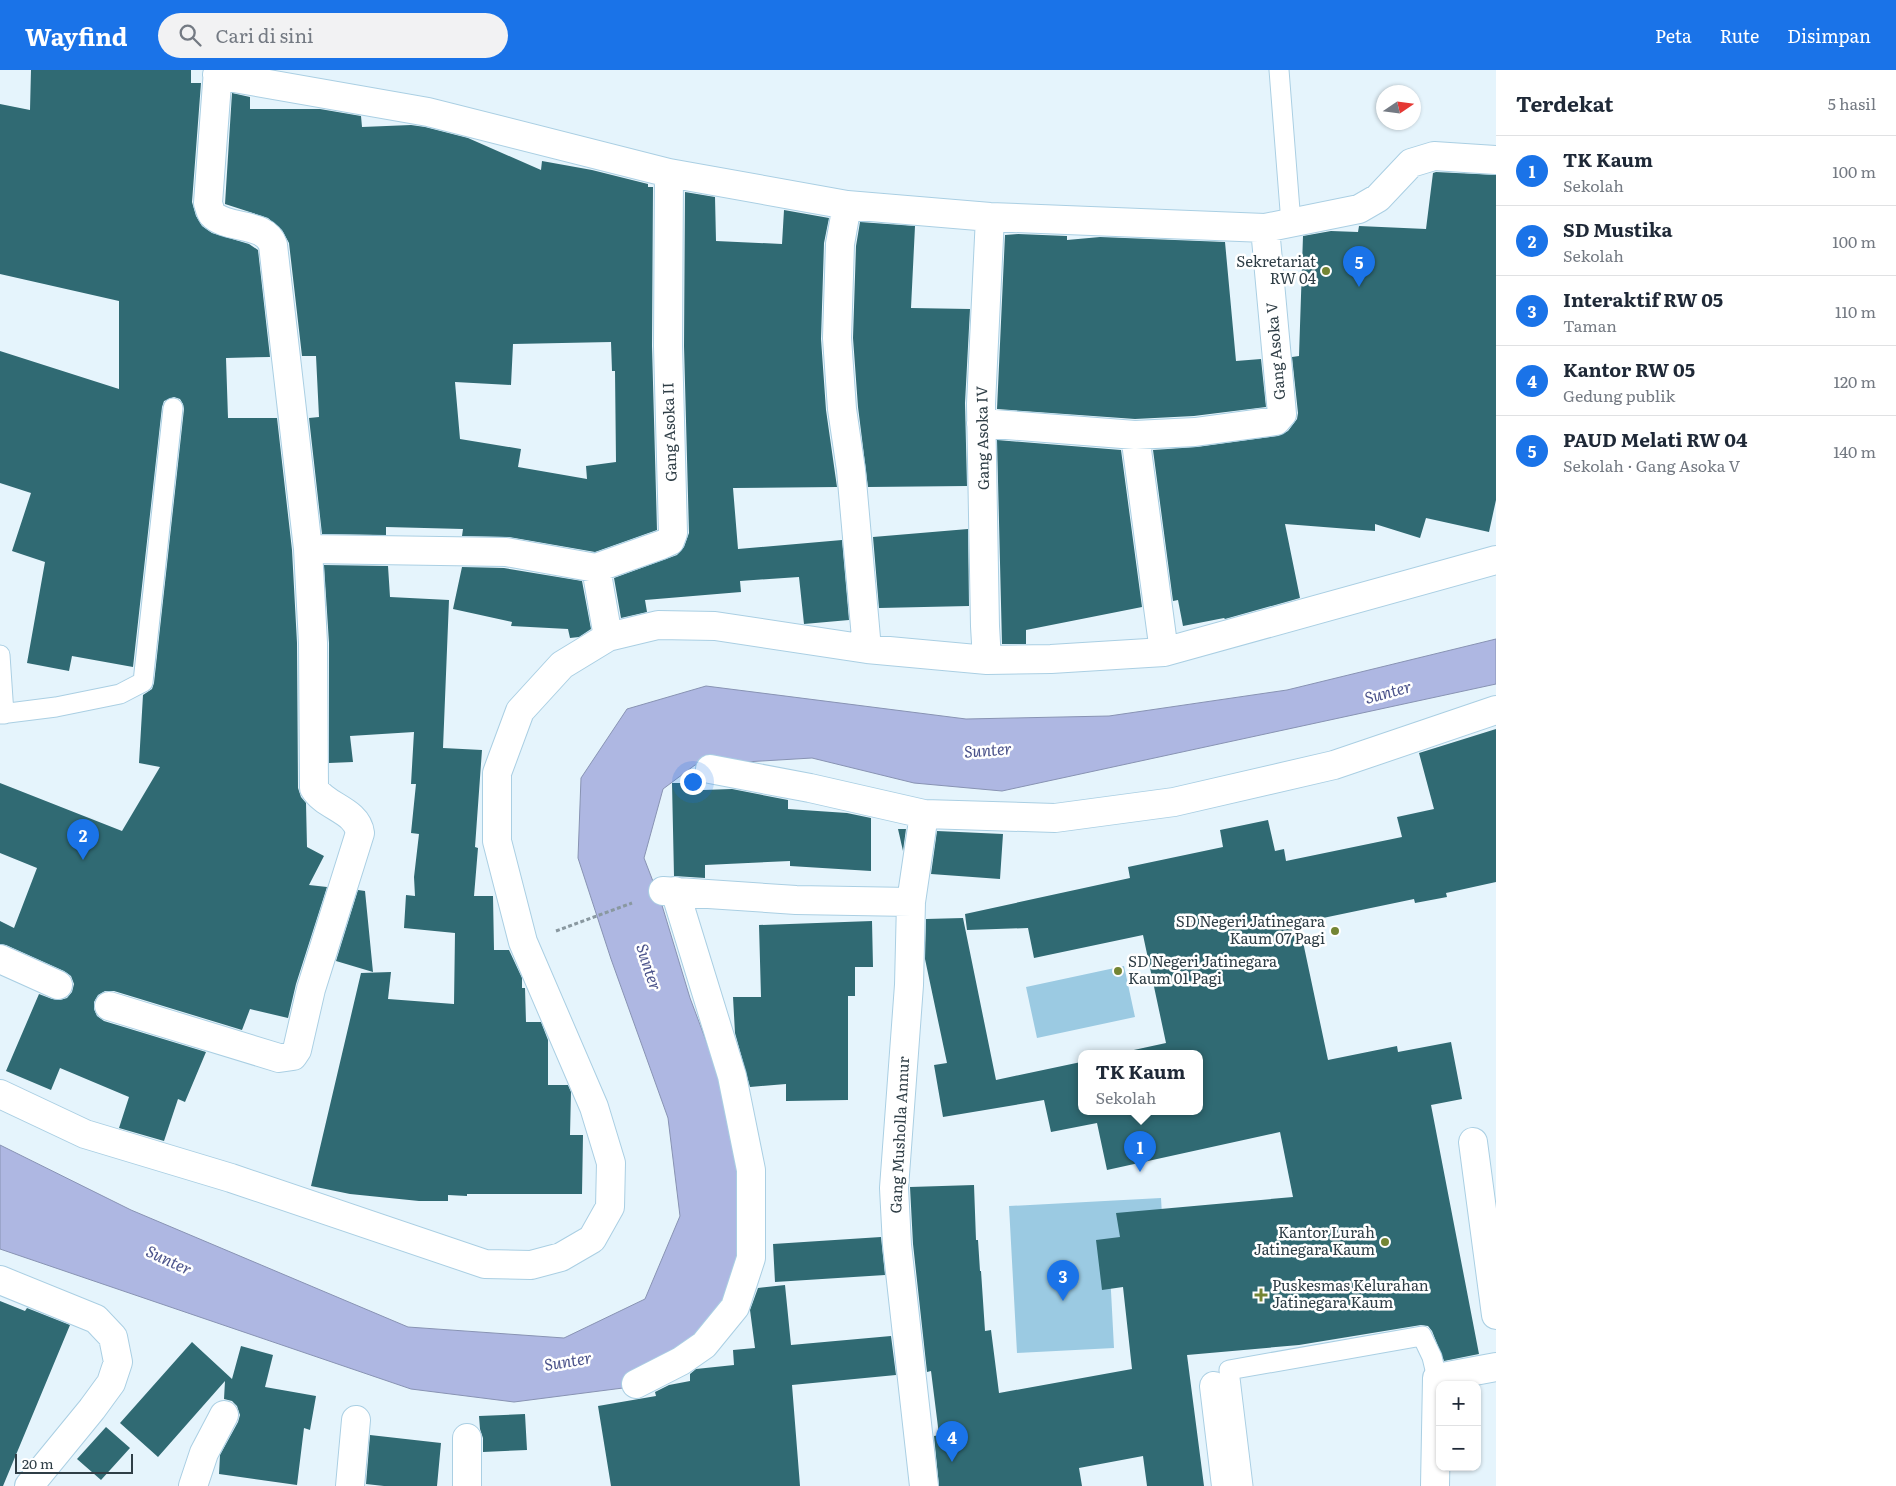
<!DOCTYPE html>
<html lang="id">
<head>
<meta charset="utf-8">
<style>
  body { margin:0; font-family:Literata,serif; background:#f2f2f3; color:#1f2937 }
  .controls { position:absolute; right:15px; bottom:15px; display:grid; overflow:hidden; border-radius:10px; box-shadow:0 1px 4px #0004 }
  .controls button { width:45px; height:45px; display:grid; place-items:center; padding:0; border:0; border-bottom:1px solid #e0e1e3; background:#fff; color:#1f2937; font:25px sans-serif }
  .compass { position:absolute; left:1376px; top:15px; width:45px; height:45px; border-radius:50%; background:#fff; box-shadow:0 1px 4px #0004; rotate:77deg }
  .scale { position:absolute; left:15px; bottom:12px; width:118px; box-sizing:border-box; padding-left:5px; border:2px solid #2f3e46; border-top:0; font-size:14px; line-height:18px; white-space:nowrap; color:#2f3e46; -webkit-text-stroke:4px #fff; paint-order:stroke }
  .you { position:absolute; left:692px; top:711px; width:18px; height:18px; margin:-12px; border:4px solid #fff; border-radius:50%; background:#1a73e8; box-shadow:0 0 0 8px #1a73e833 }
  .badge { display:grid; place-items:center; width:32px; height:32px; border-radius:50%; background:#1a73e8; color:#fff; font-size:16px; font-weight:700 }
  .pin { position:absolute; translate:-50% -41px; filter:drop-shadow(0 1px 2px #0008) }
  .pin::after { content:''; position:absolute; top:26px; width:18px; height:15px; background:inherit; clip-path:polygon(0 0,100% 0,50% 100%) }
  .popup { position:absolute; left:1078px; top:980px; width:125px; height:65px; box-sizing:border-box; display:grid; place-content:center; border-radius:10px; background:#fff; filter:drop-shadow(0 1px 4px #0005); font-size:16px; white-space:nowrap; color:#747a83 }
  .popup b { font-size:19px; color:#1f2937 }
  .popup::after { content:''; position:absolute; left:50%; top:100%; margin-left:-10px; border:10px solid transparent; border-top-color:#fff }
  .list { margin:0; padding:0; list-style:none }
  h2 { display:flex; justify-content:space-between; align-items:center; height:65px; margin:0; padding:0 20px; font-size:21px }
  h2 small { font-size:16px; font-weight:400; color:#747a83 }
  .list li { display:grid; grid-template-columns:32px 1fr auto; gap:15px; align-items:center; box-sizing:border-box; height:70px; padding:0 20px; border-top:1px solid #e0e1e3 }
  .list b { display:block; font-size:19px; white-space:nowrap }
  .list p { margin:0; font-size:16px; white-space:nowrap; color:#747a83 }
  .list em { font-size:16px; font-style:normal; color:#747a83 }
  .icon { flex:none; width:28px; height:28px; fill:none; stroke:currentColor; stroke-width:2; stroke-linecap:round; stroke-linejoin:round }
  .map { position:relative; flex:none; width:1496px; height:1416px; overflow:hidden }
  header { display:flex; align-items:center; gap:30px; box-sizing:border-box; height:70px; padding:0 25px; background:#1a73e8; color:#fff }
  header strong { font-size:24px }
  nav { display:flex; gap:28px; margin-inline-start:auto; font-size:18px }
  .search { width:350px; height:45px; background:#f2f2f3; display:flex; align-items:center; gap:12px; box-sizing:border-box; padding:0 18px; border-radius:28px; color:#747a83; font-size:19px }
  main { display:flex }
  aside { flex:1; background:#fff }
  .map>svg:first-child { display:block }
  .green { fill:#9bcae2 }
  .water { fill:#aeb7e2; stroke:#8893b3 }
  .building { fill:#306a73; fill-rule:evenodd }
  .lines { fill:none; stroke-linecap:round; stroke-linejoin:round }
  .lane-casing { stroke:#aacfe3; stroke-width:21 }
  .street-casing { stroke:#aacfe3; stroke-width:30 }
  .path { stroke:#8998a0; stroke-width:3; stroke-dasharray:4 2.5; stroke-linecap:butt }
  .lane { stroke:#fff; stroke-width:19 }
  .street { stroke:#fff; stroke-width:28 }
  .poi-dot { fill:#748534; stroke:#fff; stroke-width:2 }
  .labels { text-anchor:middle; stroke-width:5; stroke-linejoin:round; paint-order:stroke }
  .poi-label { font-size:15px; fill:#2f3e46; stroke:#fff; text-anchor:end }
  .street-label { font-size:15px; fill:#2f3e46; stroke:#fff }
  .water-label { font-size:16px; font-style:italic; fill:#4a528a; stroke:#fff }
</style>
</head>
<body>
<header>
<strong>Wayfind</strong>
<div class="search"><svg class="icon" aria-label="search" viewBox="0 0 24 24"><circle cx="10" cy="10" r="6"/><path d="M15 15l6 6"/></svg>Cari di sini</div>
<nav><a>Peta</a><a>Rute</a><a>Disimpan</a></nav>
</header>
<main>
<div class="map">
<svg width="1496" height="1416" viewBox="0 0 1496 1416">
  <rect width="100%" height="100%" fill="#e5f4fc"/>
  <path class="green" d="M1124,896L1135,947L1037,968L1026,917Z
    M1161,1128L1164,1180L1109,1183L1114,1278L1017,1283L1009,1136Z"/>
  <path class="water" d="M1496,569V614L1002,721L914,713L812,688L695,695L663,719L644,788L661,832L690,928L732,1040L742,1153L734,1210L711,1263L623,1318L514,1332L411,1319L0,1179V1075L131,1140L408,1257L564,1268L645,1229L680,1146L668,1048L611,889L578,788L581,708L627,639L706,616L966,649L1109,646L1287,620Z"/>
  <path class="building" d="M31,0H191V13H201L192,132L196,146L202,156L212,163L249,174L258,180L270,287L226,288L228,348H277L292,480L297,573L298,718L301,727L306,733L307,777L324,786L309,815L327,817L296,914L288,948L250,939L242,960L114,921H105L98,925L94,932V939L97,946L104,951L206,982L185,1032L178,1029L164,1071L119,1058L129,1027L60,998L51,1020L6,1001L39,924L52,929L60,930L67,928L72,922L74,914L71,906L64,901L6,875L0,874V851L14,858L37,798L0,783V713L122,761L160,697L139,693L143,625L152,619L154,613L184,339L183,334L180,329L174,327L164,331L162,337L133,597L72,586L69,601L27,593L45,492L12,481L31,423L0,413V281L119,319V231L0,204V34L30,40Z
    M232,23L250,27V39H320L361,46L362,57L411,55L425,57L468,68L541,100L542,91L592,100L648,114V117H653L652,276L657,460L595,482L509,467L462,466L463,459L386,457V465L322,464L309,348L319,347L316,286H302L289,173L282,160L268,148L225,134ZM611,272L612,301H615L616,392L586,396L587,409L518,397L521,379L460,369L455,312L511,315L513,274Z
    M1436,102L1496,105V430L1489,462L1426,448L1420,468L1375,454V461L1285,454L1300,528L1225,549L1224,548L1183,556L1178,530L1173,531L1153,380L1197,377L1278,366L1288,361L1297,349L1298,343L1292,287L1299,286L1303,166L1331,161L1358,162L1359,156L1426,159L1433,103Z
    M685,122L715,127L716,171L782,174L784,140L829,148L824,173L821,269L826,340L837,417L733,418L738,479L842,470L849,550L804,554L799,507L740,511L741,522L645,530L647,542L621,548L614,508L677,485L684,477L689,463L684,276Z
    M860,152L915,156L911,238L970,239L965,333L967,416L868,417L858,337L853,268L856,176Z
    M1018,164L1067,166V170L1100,167L1225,172L1236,291L1261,289L1266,337L1194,346L1135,349L997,339L1005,165Z
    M997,370L1121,380L1142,537L1026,560V574H1002Z
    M968,459L969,536L879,538L873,467Z
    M324,495L388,496L390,527L449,530L443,678L482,680L475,777L478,778L474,826H493L494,880H509L522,908V918H525L526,952H541L548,970V1015H568L571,1022L570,1065H583L582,1124H467V1126L448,1125V1131H419L350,1124L311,1116L361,903L391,902L388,929L454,934L455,863L404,858L406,825L415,826L414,807L419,764L411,763L416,714H411L414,662L350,666L353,692L329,693V573Z
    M462,497L504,498L582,511L591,559L579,567L570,568L568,559L511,556L512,552L453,539Z
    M1496,659V812L1446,823L1447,827L1415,833L1414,829L1299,853L1328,990L1397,976L1398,982L1451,972L1462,1029L1431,1035L1479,1284L1444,1291L1432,1261L1428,1256L1421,1255L1299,1275L1187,1285L1204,1416H1147L1143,1386L1079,1398L1082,1416H939L934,1366L939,1365L931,1301L927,1302L913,1174L910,1117L974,1115L976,1170H978L980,1201H981L985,1261L991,1260L999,1323L1132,1299L1123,1217L1102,1220L1096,1170L1120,1167L1116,1143L1293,1127L1280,1062L1107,1100L1097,1053L1051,1062L1044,1030L943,1047L934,995L947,993L925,889L926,849L963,848L996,1010L1081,992V1041H1199V983H1120L1166,973L1143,865L1034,888L1028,858L967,860L965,844L1130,808L1128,797L1223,777L1220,760L1268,750L1275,781L1284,779L1286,791L1402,767L1397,747L1434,739L1419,683Z
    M672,713H703V720L732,719L788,730V739L847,743L871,748V801L790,796V791L705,795V808L674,806Z
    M898,759H906L903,781Z
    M937,761L1003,764L1000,809L931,804Z
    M358,820L365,821L373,902L336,891Z
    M872,851L873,897H855V926H848V1030L786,1031V1014L750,1017L735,963L733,927H761L759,855Z
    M881,1167L885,1205L775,1212L773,1174Z
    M785,1215L791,1275L891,1266L896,1305L792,1315L800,1416H611L598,1336L656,1326L655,1322L669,1315L690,1311V1304L696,1299L734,1295L733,1280L755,1278L750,1240L758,1218Z
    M0,1231L25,1241L27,1238L70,1255L3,1416H0Z
    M192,1272L232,1309L241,1276L273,1285L265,1317L316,1326L310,1360L304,1358L297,1415L219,1404L220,1385L238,1352L240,1345L237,1336L232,1331L224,1329L225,1311L158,1387L120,1353Z
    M525,1344L527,1380L483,1382V1368L480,1359L479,1346Z
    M106,1357L130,1378L101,1410L77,1389Z
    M370,1365L441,1373L437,1416H384L366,1414Z"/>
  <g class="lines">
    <g class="lane-casing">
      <path id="lane" d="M1279,0L1291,153
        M0,585L4,644
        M0,644L56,637L120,624L143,612L173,338
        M1243,1416L1229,1300L1422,1266L1432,1287L1437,1308"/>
    </g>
    <g class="street-casing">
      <path id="street" d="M218,0L208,133C209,136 210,141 212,144C226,160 265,151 273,175L308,479L506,482L596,498
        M217,5L428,42L669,103L847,135L990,147L1265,158L1359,139L1378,128L1411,93L1434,86L1496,90
        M847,135L840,174L837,268L842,339L851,400L867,579
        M981,353L1135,365L1195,362L1276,351L1282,344L1265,158
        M1135,365L1164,582
        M608,567L596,498L661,475L670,471L673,463L668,276L669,103
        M987,590L985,556L981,334L990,147
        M710,699L810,718L924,744L1055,748L1174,732L1334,695L1496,640
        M663,821L796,830L911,832
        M0,889L58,915
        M109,936L279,988L293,986L297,980L311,919L360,763C357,740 325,737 314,718L313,573L308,479
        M0,1024L85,1064L231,1108L485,1194L531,1195L561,1187L592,1169L610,1137L611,1093L594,1037L523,872L497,771V703L520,641L562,595L608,567L658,555L715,556L867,579L987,590L1051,589L1164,582L1496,490
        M1473,1072L1496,1245
        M0,1210L96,1249L113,1267L118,1292L111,1313L92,1339L29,1416
        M636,1314L681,1291L704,1275L735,1237L751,1188V1100L732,1006L675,821
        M1214,1316L1226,1416
        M467,1368V1416
        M193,1416L204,1383L224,1345
        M350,1416L356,1350
        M924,1416L897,1175L894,1118L909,915L911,832L924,744
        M1435,1416L1437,1308L1496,1297"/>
    </g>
    <path class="path" d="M556,861L632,833"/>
    <use href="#lane" class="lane"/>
    <use href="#street" class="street"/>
  </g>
  <g class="poi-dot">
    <circle cx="1326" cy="201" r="5"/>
    <circle cx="1335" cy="861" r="5"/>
    <circle cx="1118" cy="901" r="5"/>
    <circle cx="1385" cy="1172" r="5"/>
    <path d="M1258.5 1217.5h5v5h5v5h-5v5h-5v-5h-5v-5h5z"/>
  </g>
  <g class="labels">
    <g class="poi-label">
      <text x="1316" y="197">Sekretariat<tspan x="1316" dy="17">RW 04</tspan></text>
      <text x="1325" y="857">SD Negeri Jatinegara<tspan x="1325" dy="17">Kaum 07 Pagi</tspan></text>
      <text x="1128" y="897" text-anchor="start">SD Negeri Jatinegara<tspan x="1128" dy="17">Kaum 01 Pagi</tspan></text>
      <text x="1375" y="1168">Kantor Lurah<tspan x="1375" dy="17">Jatinegara Kaum</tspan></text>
      <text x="1272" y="1221" text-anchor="start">Puskesmas Kelurahan<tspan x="1272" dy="17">Jatinegara Kaum</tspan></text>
    </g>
    <g class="street-label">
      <text transform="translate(1276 281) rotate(-95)" y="5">Gang Asoka V</text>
      <text transform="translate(670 362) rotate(-92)" y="5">Gang Asoka II</text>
      <text transform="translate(983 368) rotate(-91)" y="5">Gang Asoka IV</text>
      <text transform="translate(900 1065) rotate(-87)" y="5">Gang Musholla Annur</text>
    </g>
    <g class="water-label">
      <text transform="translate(1388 622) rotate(-15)" y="6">Sunter</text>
      <text transform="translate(988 680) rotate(-4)" y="6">Sunter</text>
      <text transform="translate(649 897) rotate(72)" y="6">Sunter</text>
      <text transform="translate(169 1190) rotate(25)" y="6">Sunter</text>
      <text transform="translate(568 1291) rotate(-9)" y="6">Sunter</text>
    </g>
  </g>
</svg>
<div class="controls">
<button>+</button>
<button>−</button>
</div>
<svg class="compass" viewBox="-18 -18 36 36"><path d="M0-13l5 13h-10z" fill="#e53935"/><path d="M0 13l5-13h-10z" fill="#747a83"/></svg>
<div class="scale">20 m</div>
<div class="you"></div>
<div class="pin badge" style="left:1140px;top:1102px">1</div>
<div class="popup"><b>TK Kaum</b>Sekolah</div>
<div class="pin badge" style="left:83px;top:790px">2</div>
<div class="pin badge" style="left:1063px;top:1231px">3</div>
<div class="pin badge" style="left:952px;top:1392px">4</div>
<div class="pin badge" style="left:1359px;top:217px">5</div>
</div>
<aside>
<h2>Terdekat<small>5 hasil</small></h2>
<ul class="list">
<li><span class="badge">1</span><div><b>TK Kaum</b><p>Sekolah</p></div><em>100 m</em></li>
<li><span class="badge">2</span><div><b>SD Mustika</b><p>Sekolah</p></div><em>100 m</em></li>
<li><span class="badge">3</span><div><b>Interaktif RW 05</b><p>Taman</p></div><em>110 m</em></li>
<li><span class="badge">4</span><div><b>Kantor RW 05</b><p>Gedung publik</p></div><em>120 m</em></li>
<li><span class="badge">5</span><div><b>PAUD Melati RW 04</b><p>Sekolah · Gang Asoka V</p></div><em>140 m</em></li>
</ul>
</aside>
</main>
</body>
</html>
